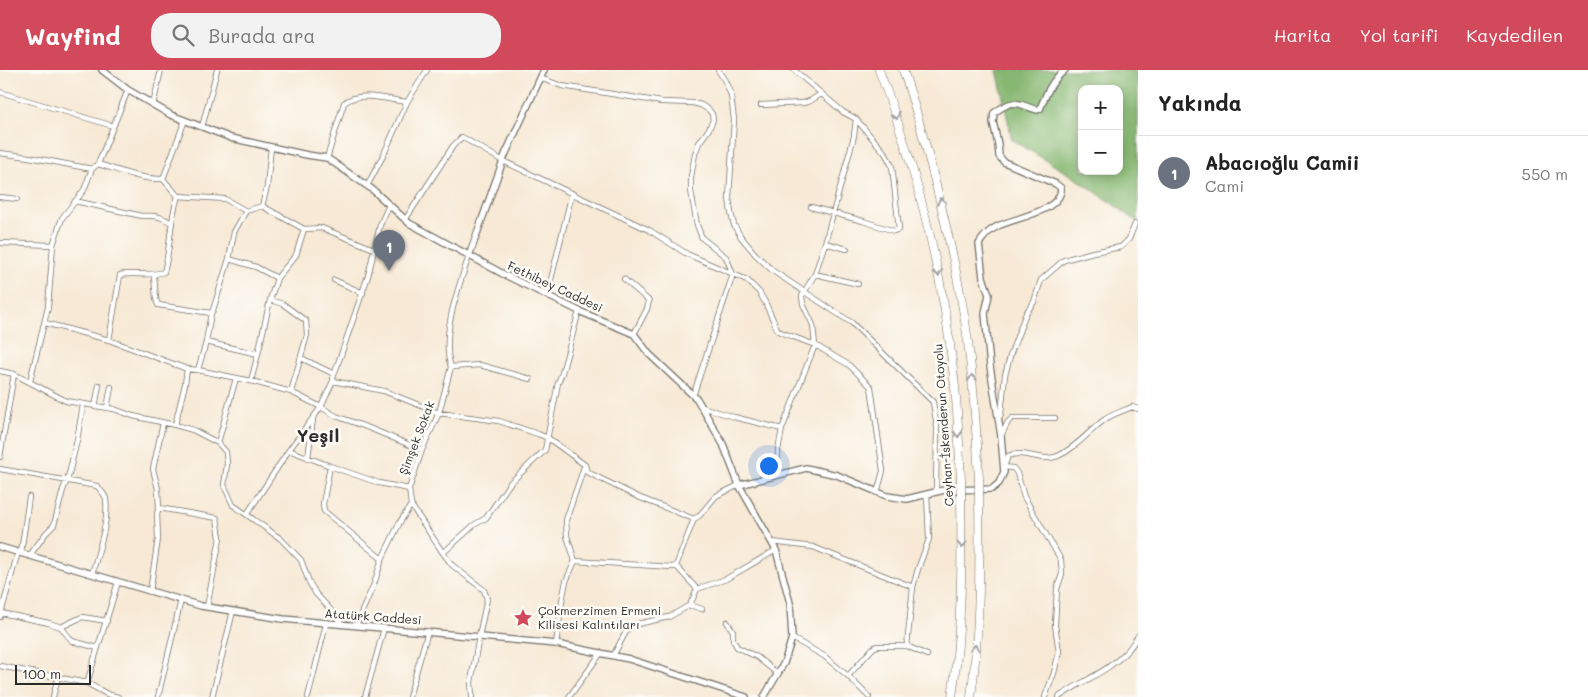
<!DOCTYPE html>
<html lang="tr">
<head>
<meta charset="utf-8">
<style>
  body { margin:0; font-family:Mali,sans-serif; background:#f2f2f2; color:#222 }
  .controls { position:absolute; right:15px; top:15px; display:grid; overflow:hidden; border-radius:10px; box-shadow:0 2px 8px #0003 }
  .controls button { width:45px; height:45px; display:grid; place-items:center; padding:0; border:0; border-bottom:1px solid #e0e0e0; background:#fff; color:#222; font:25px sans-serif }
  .scale { position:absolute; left:15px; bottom:12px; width:76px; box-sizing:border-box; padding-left:5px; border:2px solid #2b2b2b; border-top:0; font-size:14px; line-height:18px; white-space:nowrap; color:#2b2b2b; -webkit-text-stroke:4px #fdfcf7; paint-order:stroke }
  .you { position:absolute; left:768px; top:395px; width:18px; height:18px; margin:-12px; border:4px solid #fff; border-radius:50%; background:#1a73e8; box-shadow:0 0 0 8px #1a73e833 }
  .badge { display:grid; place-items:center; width:32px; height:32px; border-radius:50%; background:#d1495b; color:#fff; font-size:16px; font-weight:700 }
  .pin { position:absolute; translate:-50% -41px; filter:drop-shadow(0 1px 2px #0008) }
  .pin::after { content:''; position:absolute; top:26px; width:18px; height:15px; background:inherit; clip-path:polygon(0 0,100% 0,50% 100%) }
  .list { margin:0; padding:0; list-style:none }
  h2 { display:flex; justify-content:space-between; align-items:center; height:65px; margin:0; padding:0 20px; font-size:21px }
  h2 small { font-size:16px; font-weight:400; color:#767676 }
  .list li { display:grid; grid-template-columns:32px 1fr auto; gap:15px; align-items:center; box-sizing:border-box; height:75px; padding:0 20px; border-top:1px solid #e0e0e0 }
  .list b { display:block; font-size:19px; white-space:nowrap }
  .list p { margin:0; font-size:16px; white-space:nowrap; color:#767676 }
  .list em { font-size:16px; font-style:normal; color:#767676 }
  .icon { flex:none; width:28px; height:28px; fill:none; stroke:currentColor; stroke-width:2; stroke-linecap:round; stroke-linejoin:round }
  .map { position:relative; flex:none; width:1138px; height:627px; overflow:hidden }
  header { display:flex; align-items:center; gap:30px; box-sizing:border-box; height:70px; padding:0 25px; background:#d1495b; color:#fff }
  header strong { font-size:24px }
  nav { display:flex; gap:28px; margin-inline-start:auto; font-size:18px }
  .search { width:350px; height:45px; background:#f2f2f2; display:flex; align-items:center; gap:12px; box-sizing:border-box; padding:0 18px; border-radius:20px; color:#767676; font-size:19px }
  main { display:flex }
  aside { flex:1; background:#fff }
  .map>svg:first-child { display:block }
  .forest { fill:#87b872; stroke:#59724e; fill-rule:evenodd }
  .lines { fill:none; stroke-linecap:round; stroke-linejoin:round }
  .minor-casing { stroke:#726e66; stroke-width:6 }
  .tertiary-casing { stroke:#726e66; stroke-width:8 }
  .motorway-casing { stroke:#726e66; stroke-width:9 }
  .minor { stroke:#fff; stroke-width:4.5 }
  .tertiary { stroke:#fff; stroke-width:5.5 }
  .motorway { stroke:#fff; stroke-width:8 }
  .motorway-bridge-casing { stroke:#726e66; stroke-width:9; stroke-linecap:butt }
  .motorway-bridge { stroke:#fff; stroke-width:8 }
  .oneway { stroke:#a0a0a0 }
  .labels { text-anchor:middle; stroke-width:5; stroke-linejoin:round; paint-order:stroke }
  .street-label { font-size:12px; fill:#2b2b2b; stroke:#fdfcf7 }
  .poi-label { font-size:12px; fill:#2b2b2b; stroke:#fdfcf7; text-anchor:start }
  .district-label { font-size:18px; font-weight:bold; fill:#2b2b2b; stroke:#fdfcf7 }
</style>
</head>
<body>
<header>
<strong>Wayfind</strong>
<div class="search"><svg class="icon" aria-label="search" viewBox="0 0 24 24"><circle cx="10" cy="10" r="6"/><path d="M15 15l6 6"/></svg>Burada ara</div>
<nav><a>Harita</a><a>Yol tarifi</a><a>Kaydedilen</a></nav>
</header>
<main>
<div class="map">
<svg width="1138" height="627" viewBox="0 0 1138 627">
  <rect width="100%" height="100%" fill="#fdfcf7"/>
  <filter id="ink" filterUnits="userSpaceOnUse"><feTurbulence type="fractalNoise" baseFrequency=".02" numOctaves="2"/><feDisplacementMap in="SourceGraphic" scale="10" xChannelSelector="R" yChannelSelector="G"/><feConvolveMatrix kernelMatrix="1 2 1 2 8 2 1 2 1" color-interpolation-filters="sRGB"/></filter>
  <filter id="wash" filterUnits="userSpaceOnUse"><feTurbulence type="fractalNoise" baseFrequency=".0096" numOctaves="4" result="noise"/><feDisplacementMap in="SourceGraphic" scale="20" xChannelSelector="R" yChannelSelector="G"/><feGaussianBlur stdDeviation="1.12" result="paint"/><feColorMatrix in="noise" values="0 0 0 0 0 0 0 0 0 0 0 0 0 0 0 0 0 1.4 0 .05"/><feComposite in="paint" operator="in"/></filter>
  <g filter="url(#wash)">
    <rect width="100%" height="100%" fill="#f7e9d5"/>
    <path class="forest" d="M997,0H1138V152L1080,111L1012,70ZM1082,19H1119V101H1082Z"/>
  </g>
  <g filter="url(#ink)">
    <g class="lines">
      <g class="minor-casing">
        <path id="minor" d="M718,0L725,11L731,25L734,50L729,128L731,143L734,155L741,167L756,185L773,201L852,253L933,332L937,357L936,422
          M794,0L843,42L856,49L885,83L892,96L899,159L894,161L863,151L811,137
          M540,8L562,16L662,32L693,33L701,35L709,40L712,44L713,50L709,59L699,73L695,84L691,107V121L697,155L702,168L726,187L733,204L693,326
          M0,22L113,56
          M153,35L161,0
          M761,35L803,33L810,31L821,24
          M202,57L217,0
          M271,77L267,117L262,136L304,159L322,158L374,179
          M0,83L29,87L92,99
          M327,88L344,33C359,20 390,30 407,32
          M98,94C119,100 141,110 163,109L178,126C169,152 171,177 164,202C149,207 135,202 120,205L109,270
          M163,109L185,50
          M367,116L383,86L407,32L427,0
          M178,126L225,129L246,141
          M0,127L17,129
          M75,131L142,146C154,145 160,146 170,152
          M262,136L246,141L234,162L229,189L213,240L211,243L206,272L198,300L251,311L291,322L321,337L336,346L369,358L422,380
          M405,150L453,76L462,67L503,91L649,160L687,184L747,210L759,222L765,232L778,261L815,275L849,295L871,317L883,401L877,423
          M0,173L53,175
          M825,173L847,179
          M469,186C459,216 440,266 451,297L480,295L530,309
          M229,189L256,197L277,208
          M815,204L858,214
          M154,206L156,229L158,235L211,243
          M624,209L649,231L647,239L634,264
          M334,210L363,223
          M547,226L572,123
          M270,230L283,234L306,251L307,265L291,322
          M45,253L109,270L187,299L198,300
          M206,272L258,284
          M301,288L334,304
          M451,297L439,343L422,380L409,419L411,435L443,483L452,495L484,520L487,529L479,566L471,612L472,627
          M0,301L14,304L66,331L114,339L133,346L175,355L193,360L218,373L226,382L227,394L224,415L233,435L281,469L301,490L309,512L316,524L330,539L342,554
          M30,311L48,237L53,175L62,148L84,120L92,99L98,94L128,20
          M251,311L258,284L270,230L277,208L296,185L304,159
          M333,311L384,321L439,343L499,351L538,364L548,368L585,395L587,402L638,427L694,449
          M95,337L99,315
          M702,337L734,347L782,359
          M107,338L111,317
          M998,349L1001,344L1005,305L1011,283L1026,243L1034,232L1041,210L1064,190L1093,182L1121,177L1129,169L1135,154
          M175,355L185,314L187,299
          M1001,366L1008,352L1012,348H1055
          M218,373L236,308
          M289,380L330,396L379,413L409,419
          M0,387L14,304
          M308,388L313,349
          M330,396L323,434L324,441L382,489
          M0,399L97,416C100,420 105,424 106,429C109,452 98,482 92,504
          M777,405L778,380L782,359L815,275L813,255L803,234L802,226L815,204L825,173L854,66L856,49
          M159,438L217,448L220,468L207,537
          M247,444L289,380L321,337L333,311V308L368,206L380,155L389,135
          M772,472L813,477L913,517L907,576
          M21,483L29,427
          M443,483L474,455L486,448L510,413L545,380L558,313L562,303L579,241
          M30,485L46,463L54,455L63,420L69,404L77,370L83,335
          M575,491L672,497L676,496
          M676,496L694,449L699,446L716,426L739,415
          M676,496L697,519
          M913,517L918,499L929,469L927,424
          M150,522L158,469L157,443L159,438L158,419L153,399L163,353
          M690,535L702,539
          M1,543L49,553L61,557L72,571L98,578
          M0,547L18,482
          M727,552L733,561V570L737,577L757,587L778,604
          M356,555L374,514L382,489L400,452L411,435
          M61,557L82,547L107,551
          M792,568L824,586L848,606L869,627
          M556,574L562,531L566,511L575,491L567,466L566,450L584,397
          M613,586L627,560L633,555L669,547L690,535L697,519L726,509L776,480
          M0,596L87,613L107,624L118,627
          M848,606L873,578L877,576H907L927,585
          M87,613L118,512
          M53,627L58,607
          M158,627L181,530
          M212,627L233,541
          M308,627L326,554
          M365,627L384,558
          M409,627L428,561
          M569,627L601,583
          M1045,627L1054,603L1059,582L1055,555L1057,519L1062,504L1061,490L1024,427L1017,403L1013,398L1004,397L1008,386C1023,379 1042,393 1058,386C1076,378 1088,362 1104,350C1112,344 1123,341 1132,337L1138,339
          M1059,627C1080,612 1109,601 1126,582C1131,578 1134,571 1138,566"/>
      </g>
      <g class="tertiary-casing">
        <path id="tertiary" d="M102,0L128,20L171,45L231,68L307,85L327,88L373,120L409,153L505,205L579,241L634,264L649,284L697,329L723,374L739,415L776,480L790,533L792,568L784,593L764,627
          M469,186L505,85L544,0
          M739,415L806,398L837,405L887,426L907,429L944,420L992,419L999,413L1004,402L1001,366L990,296L985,243L989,225L983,207L979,174C983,167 989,161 996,157C1012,148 1062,142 1061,118L1056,114L1004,92L999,86L998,74L993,52L994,43C1014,28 1016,33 1037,40L1040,39C1046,24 1051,11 1065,0
          M0,477L201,536L283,549L556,574L629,589L746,627"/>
      </g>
      <g class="motorway-casing">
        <path id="motorway" d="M879,0C917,100 943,202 954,308C958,342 959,376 961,410
          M903,0C913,29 921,58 929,88C943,141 956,195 965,251C973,303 976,356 979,409
          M952,627C962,561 962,493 961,426
          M971,627C980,561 980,493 979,426"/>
      </g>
      <use href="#minor" class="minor"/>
      <use href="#tertiary" class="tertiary"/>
      <use href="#motorway" class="motorway"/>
      <g class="motorway-bridge-casing">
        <path id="motorway-bridge" d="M979,409V426
          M961,410V426"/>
      </g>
      <use href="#motorway-bridge" class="motorway-bridge"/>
    </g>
    <defs><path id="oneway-chevron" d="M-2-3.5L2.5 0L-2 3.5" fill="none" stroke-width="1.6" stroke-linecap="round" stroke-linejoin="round" transform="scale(1.25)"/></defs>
    <g class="oneway">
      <use href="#oneway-chevron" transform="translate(896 46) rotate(72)"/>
      <use href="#oneway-chevron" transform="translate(941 131) rotate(-105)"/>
      <use href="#oneway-chevron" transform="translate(938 203) rotate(80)"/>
      <use href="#oneway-chevron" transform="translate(972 308) rotate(-96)"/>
      <use href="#oneway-chevron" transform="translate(958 364) rotate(87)"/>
      <use href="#oneway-chevron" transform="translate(962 475) rotate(90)"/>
      <use href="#oneway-chevron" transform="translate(975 578) rotate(-86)"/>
    </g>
  </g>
  <defs>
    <g id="sight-bare" transform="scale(1.5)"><path d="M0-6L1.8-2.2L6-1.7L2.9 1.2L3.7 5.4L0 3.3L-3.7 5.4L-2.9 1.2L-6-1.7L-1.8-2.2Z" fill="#d1495b" stroke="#fdfcf7" stroke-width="2.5" paint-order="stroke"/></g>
  </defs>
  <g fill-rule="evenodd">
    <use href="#sight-bare" x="523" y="548"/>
  </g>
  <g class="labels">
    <g class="street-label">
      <text transform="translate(555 217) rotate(25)" y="4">Fethibey Caddesi</text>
      <text transform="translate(944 355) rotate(-94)" y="4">Ceyhan-İskenderun Otoyolu</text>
      <text transform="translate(417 368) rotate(-69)" y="4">Şimşek Sokak</text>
      <text transform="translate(373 547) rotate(4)" y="4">Atatürk Caddesi</text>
    </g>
    <g class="poi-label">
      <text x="538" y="545">Çokmerzimen Ermeni<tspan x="538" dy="14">Kilisesi Kalıntıları</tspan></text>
    </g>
    <g class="district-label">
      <text x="318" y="372">Yeşil</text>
    </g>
  </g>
</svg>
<div class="controls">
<button>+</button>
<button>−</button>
</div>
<div class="scale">100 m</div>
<div class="you"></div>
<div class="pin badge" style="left:389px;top:201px;background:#6b7280">1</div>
</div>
<aside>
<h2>Yakında<small></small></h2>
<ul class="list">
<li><span class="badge" style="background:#6b7280">1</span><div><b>Abacıoğlu Camii</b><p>Cami</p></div><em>550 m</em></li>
</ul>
</aside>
</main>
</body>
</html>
